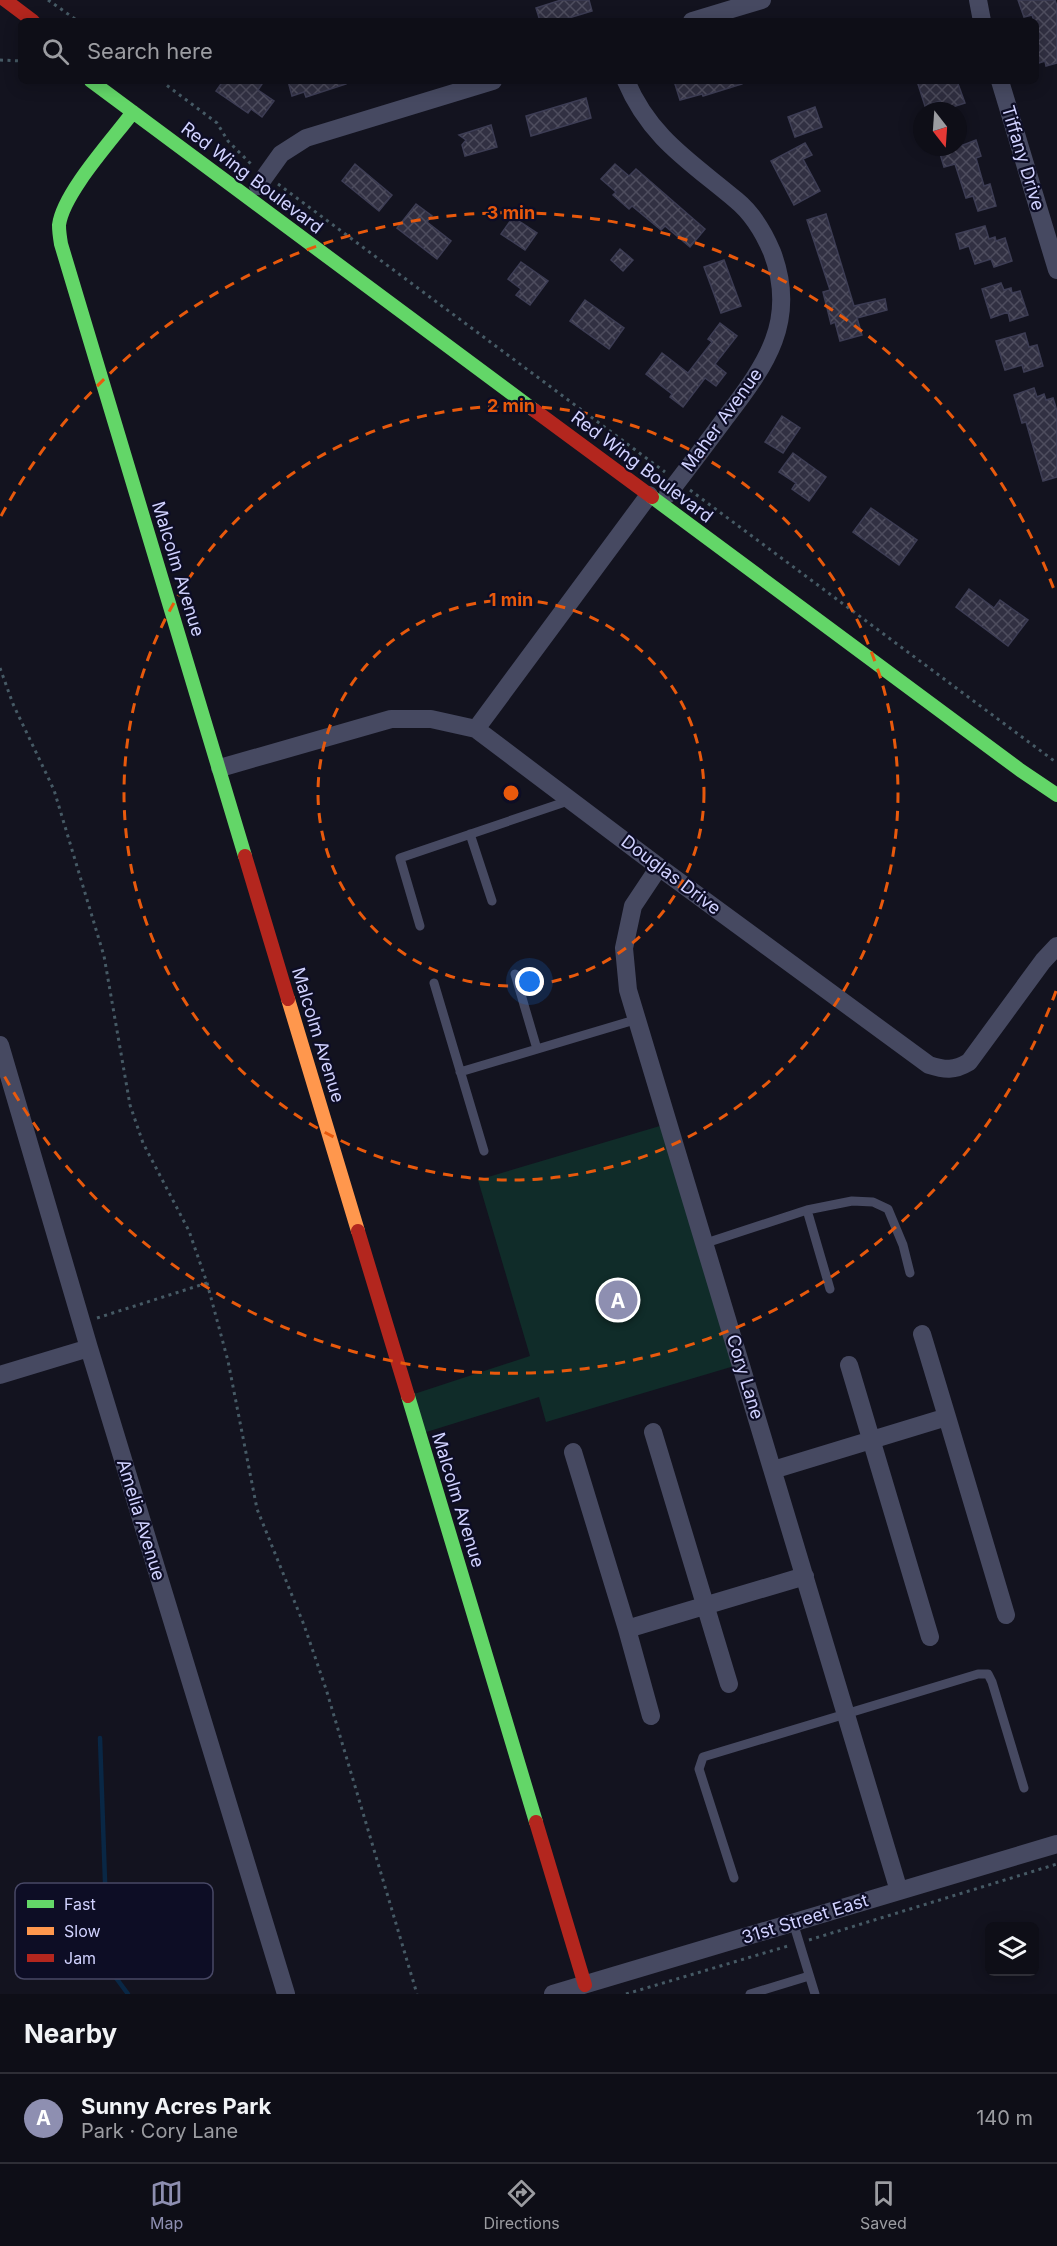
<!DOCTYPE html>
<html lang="en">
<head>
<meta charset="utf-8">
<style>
  body { margin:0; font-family:Inter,sans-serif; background:#171720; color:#f1f3f6 }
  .controls { position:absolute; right:18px; bottom:18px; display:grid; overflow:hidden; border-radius:9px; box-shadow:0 3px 15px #0003 }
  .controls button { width:54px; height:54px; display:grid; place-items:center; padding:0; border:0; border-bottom:2px solid #2e2e36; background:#0e0e17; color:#f1f3f6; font:30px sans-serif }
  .compass { position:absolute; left:913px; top:102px; width:54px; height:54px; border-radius:50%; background:#0e0e17; box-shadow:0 3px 15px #0003; rotate:163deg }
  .you { position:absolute; left:530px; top:982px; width:21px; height:21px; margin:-15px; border:4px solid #fff; border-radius:50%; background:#1a73e8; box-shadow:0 0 0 9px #1a73e833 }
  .badge { display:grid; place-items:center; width:39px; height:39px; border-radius:50%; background:#8e8fb1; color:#fff; font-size:20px; font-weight:700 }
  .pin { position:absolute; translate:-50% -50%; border:3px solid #fff; box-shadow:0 2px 6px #0006 }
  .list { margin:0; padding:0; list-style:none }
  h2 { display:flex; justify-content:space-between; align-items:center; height:78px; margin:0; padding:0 24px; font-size:26px }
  h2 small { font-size:20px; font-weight:400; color:#9b9ca1 }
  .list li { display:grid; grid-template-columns:39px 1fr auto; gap:18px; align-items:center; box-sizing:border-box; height:90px; padding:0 24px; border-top:2px solid #2e2e36 }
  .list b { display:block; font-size:22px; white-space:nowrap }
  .list p { margin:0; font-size:20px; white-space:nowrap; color:#9b9ca1 }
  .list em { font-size:20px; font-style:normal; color:#9b9ca1 }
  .icon { flex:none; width:33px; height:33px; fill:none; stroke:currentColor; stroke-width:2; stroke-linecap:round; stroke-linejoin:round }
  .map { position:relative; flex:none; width:1057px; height:1994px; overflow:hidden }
  .search { position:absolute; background:#0e0e17; box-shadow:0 3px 15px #0003; left:18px; right:18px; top:18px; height:66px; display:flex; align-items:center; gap:15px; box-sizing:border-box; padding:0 21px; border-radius:9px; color:#9b9ca1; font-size:22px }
  .sheet { height:168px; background:#0e0e17 }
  nav { display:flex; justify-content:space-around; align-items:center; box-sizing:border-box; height:84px; border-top:2px solid #2e2e36; background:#0e0e17; font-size:16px; color:#9b9ca1 }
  nav a { display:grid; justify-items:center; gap:3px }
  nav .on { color:#8e8fb1 }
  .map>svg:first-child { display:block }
  .park { fill:#102c29 }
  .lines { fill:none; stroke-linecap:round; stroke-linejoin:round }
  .stream { stroke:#092745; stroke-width:4.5 }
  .building { fill:url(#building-cross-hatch); stroke:#3d3d54; stroke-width:1.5 }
  .path { stroke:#465a65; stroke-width:3; stroke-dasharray:3 4.5; stroke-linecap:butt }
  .lane { stroke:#464961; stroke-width:9 }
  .street { stroke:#464961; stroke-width:18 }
  .fast { stroke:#63d668; stroke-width:14 }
  .slow { stroke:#ff974d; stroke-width:14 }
  .jam { stroke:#b3261e; stroke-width:14 }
  .ring { fill:none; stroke:#e8590c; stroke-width:3; stroke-dasharray:10 8 }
  .labels { text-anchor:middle; stroke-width:4.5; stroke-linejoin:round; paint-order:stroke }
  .street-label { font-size:18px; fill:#d1d2ff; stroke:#0d0d25 }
  .key { fill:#0d0d25; stroke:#484866; stroke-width:1.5 }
  .key-label { font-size:16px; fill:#d1d2ff }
  .centre { fill:#e8590c; stroke:#0d0d25; stroke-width:3 }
  .ring-label { font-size:18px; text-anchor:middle; font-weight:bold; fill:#e8590c; stroke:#0d0d25; stroke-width:4.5; stroke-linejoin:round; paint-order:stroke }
</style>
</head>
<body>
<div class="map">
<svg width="1057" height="1994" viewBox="0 0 1057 1994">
  <defs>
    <pattern id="building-cross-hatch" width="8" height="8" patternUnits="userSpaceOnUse" patternTransform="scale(1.5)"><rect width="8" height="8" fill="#313042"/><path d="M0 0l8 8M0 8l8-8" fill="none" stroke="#4e4d5e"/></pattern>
  </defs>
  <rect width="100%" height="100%" fill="#13131f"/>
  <path class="park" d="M670,1123L741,1364L546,1422L539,1397L420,1434L408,1396L530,1356L478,1180Z"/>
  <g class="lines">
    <path class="stream" d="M100,1738L108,1967L128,1994"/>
  </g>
  <path class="building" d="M561,0H589L592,11L559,21H540L536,8Z
    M1018,0H1055L1057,6V63L1046,66L1045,61L1036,64V21H1034L1032,15L1024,17Z
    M223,81H264L258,90L274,101L262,117L251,109L248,113L216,91Z
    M288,81H346V84L306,97L304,92L292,96Z
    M674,81H742V84L703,96L702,94L680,100Z
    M917,81H957L965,103L943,110L940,101L925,106Z
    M586,98L591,118L531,136L526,116Z
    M815,107L822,127L795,137L788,117Z
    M491,125L497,147L465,156L462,145L466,140L459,135Z
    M976,140L981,156L976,158L984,186L990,184L996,206L978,211L973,196L966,198L955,164L944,167L938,147H958Z
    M805,143L812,155L803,159L820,191L794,205L771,161Z
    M355,164L392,195L379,211L342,181Z
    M615,164L629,176L636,169L705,229L690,247L665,226L661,230L632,206L629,209L613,195L616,192L601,179Z
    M416,204L432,216L427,222L451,241L437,259L397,228Z
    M826,214L854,306L885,299L887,310L857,318L862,335L840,341L835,322L831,324L823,292L830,290L807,220Z
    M513,217L537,233L525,250L501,234Z
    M985,226L989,239L995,237L996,241L1005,238L1012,261L994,267L991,259L975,264L969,246L960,249L956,234Z
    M620,249L633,260L623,271L611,260Z
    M724,260L741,306L721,313L704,267Z
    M521,262L548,281L530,305L516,295L521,289L508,279Z
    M1001,283L1004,290L1011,288L1012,293L1020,291L1028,315L1010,321L1008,312L991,318L982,289Z
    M585,300L624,328L609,349L570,321Z
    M720,323L737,336L715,364L726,373L716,386L705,378L683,407L670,397L672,394L646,374L662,353L688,373L712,342L708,339Z
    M1025,333L1029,347L1037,345L1043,366L1024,372L1022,365L1005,370L996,341Z
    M1034,388L1037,397L1044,394L1046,400L1053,398L1057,411V477L1043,481L1026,422L1022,423L1014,395Z
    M782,416L800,428L783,453L765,442Z
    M793,453L826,477L809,501L792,489L796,483L779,472Z
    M871,508L917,540L899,565L853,532Z
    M969,589L994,608L1000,600L1028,620L1008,646L956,607Z"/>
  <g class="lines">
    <path class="path" d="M48,0L78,21
      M0,60L21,61
      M161,81L217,123L228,141L253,166
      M278,184L665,472
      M690,490L1057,763
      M0,668L13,704L54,790L104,956L130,1105L143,1143L189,1231L207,1283L228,1361L257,1509L304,1625L326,1689L417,1994
      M97,1318L207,1283
      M809,1940L1057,1864
      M626,1994L788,1946"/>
    <path class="lane" d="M470,834L492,901
      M420,926L400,858L571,800
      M515,974L537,1049
      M434,983L484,1151
      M460,1072L638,1019
      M807,1210L830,1289
      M706,1243L807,1210L852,1201L873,1202L888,1209L903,1245L910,1273
      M734,1878L699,1769L703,1757L978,1674H988L992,1682L1024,1788
      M793,1922L815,1994
      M750,1994L809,1976"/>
    <path class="street" d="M978,0L982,21
      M692,21L762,0
      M626,81C650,138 691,162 736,200C752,213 764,233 772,252C798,320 766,365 726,417C707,443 688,468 668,494
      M1000,81L1057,270
      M258,186L281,154L306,138L493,81
      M476,729L649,495
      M220,768L391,719H431L476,729L659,867L929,1065C945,1070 954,1071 969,1062L1043,961L1057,946
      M659,867L633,906L624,948L628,990L899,1891
      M0,1045L89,1348L286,1994
      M922,1334L947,1417
      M849,1365L930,1637
      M0,1375L89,1348
      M653,1432L729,1684
      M573,1452L627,1629
      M773,1470L947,1417L1006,1615
      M651,1716L627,1629L805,1576
      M553,1994L1057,1844"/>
    <path class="fast" d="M91,81L534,410
      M133,112C113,139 63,193 59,225C59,231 60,238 61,244L245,856
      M652,497L1020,770L1057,795
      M408,1396L536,1822"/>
    <path class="slow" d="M288,999L358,1231"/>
    <path class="jam" d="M5,0L33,21
      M534,410L652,497
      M245,856L288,999
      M358,1231L408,1396
      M536,1822L585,1985"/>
  </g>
  <g class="ring">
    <circle cx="511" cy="793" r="193"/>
    <circle cx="511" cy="793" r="387"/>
    <path d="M1056 991A580 580 0 0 1 1 1070M1 516A580 580 0 0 1 1056 595"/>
  </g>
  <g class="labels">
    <g class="street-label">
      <text transform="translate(1023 158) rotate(73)" y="6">Tiffany Drive</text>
      <text transform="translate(252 178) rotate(37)" y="6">Red Wing Boulevard</text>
      <text transform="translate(722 420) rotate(-54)" y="6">Maher Avenue</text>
      <text transform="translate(642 467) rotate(37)" y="6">Red Wing Boulevard</text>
      <text transform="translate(178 569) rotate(73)" y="6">Malcolm Avenue</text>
      <text transform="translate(671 875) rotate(37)" y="6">Douglas Drive</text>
      <text transform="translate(318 1035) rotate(73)" y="6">Malcolm Avenue</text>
      <text transform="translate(745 1377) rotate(73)" y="6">Cory Lane</text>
      <text transform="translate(458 1500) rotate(73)" y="6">Malcolm Avenue</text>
      <text transform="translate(141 1520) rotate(73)" y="6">Amelia Avenue</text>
      <text transform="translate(805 1919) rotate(-17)" y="6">31st Street East</text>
    </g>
  </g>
  <rect x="15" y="1883" width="198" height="96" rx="9" class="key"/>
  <rect x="27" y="1900" width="27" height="8" fill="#63d668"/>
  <rect x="27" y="1927" width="27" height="8" fill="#ff974d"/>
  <rect x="27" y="1954" width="27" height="8" fill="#b3261e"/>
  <g class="key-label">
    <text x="64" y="1910">Fast</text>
    <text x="64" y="1937">Slow</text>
    <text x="64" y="1964">Jam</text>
  </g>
  <circle cx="511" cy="793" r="9" class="centre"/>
  <g class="ring-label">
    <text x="511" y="219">3 min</text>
    <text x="511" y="412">2 min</text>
    <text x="511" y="606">1 min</text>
  </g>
</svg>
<div class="controls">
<button><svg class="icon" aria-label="layers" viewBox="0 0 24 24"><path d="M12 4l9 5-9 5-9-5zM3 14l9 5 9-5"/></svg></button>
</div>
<svg class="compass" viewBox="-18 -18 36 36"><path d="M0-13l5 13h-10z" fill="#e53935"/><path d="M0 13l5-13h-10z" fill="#9b9ca1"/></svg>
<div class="you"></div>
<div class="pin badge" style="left:618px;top:1300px">A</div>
<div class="search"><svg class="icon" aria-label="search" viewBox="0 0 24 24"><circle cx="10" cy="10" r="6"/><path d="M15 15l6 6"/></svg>Search here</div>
</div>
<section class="sheet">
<h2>Nearby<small></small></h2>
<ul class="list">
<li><span class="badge">A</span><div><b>Sunny Acres Park</b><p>Park · Cory Lane</p></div><em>140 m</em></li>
</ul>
</section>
<nav>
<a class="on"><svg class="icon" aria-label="map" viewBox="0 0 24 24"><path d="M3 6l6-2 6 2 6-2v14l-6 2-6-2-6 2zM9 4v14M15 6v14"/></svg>Map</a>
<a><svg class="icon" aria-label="directions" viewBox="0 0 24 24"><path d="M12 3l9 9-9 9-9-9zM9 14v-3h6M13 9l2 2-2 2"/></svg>Directions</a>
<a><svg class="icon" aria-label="saved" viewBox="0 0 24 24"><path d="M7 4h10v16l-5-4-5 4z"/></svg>Saved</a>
</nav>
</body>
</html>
